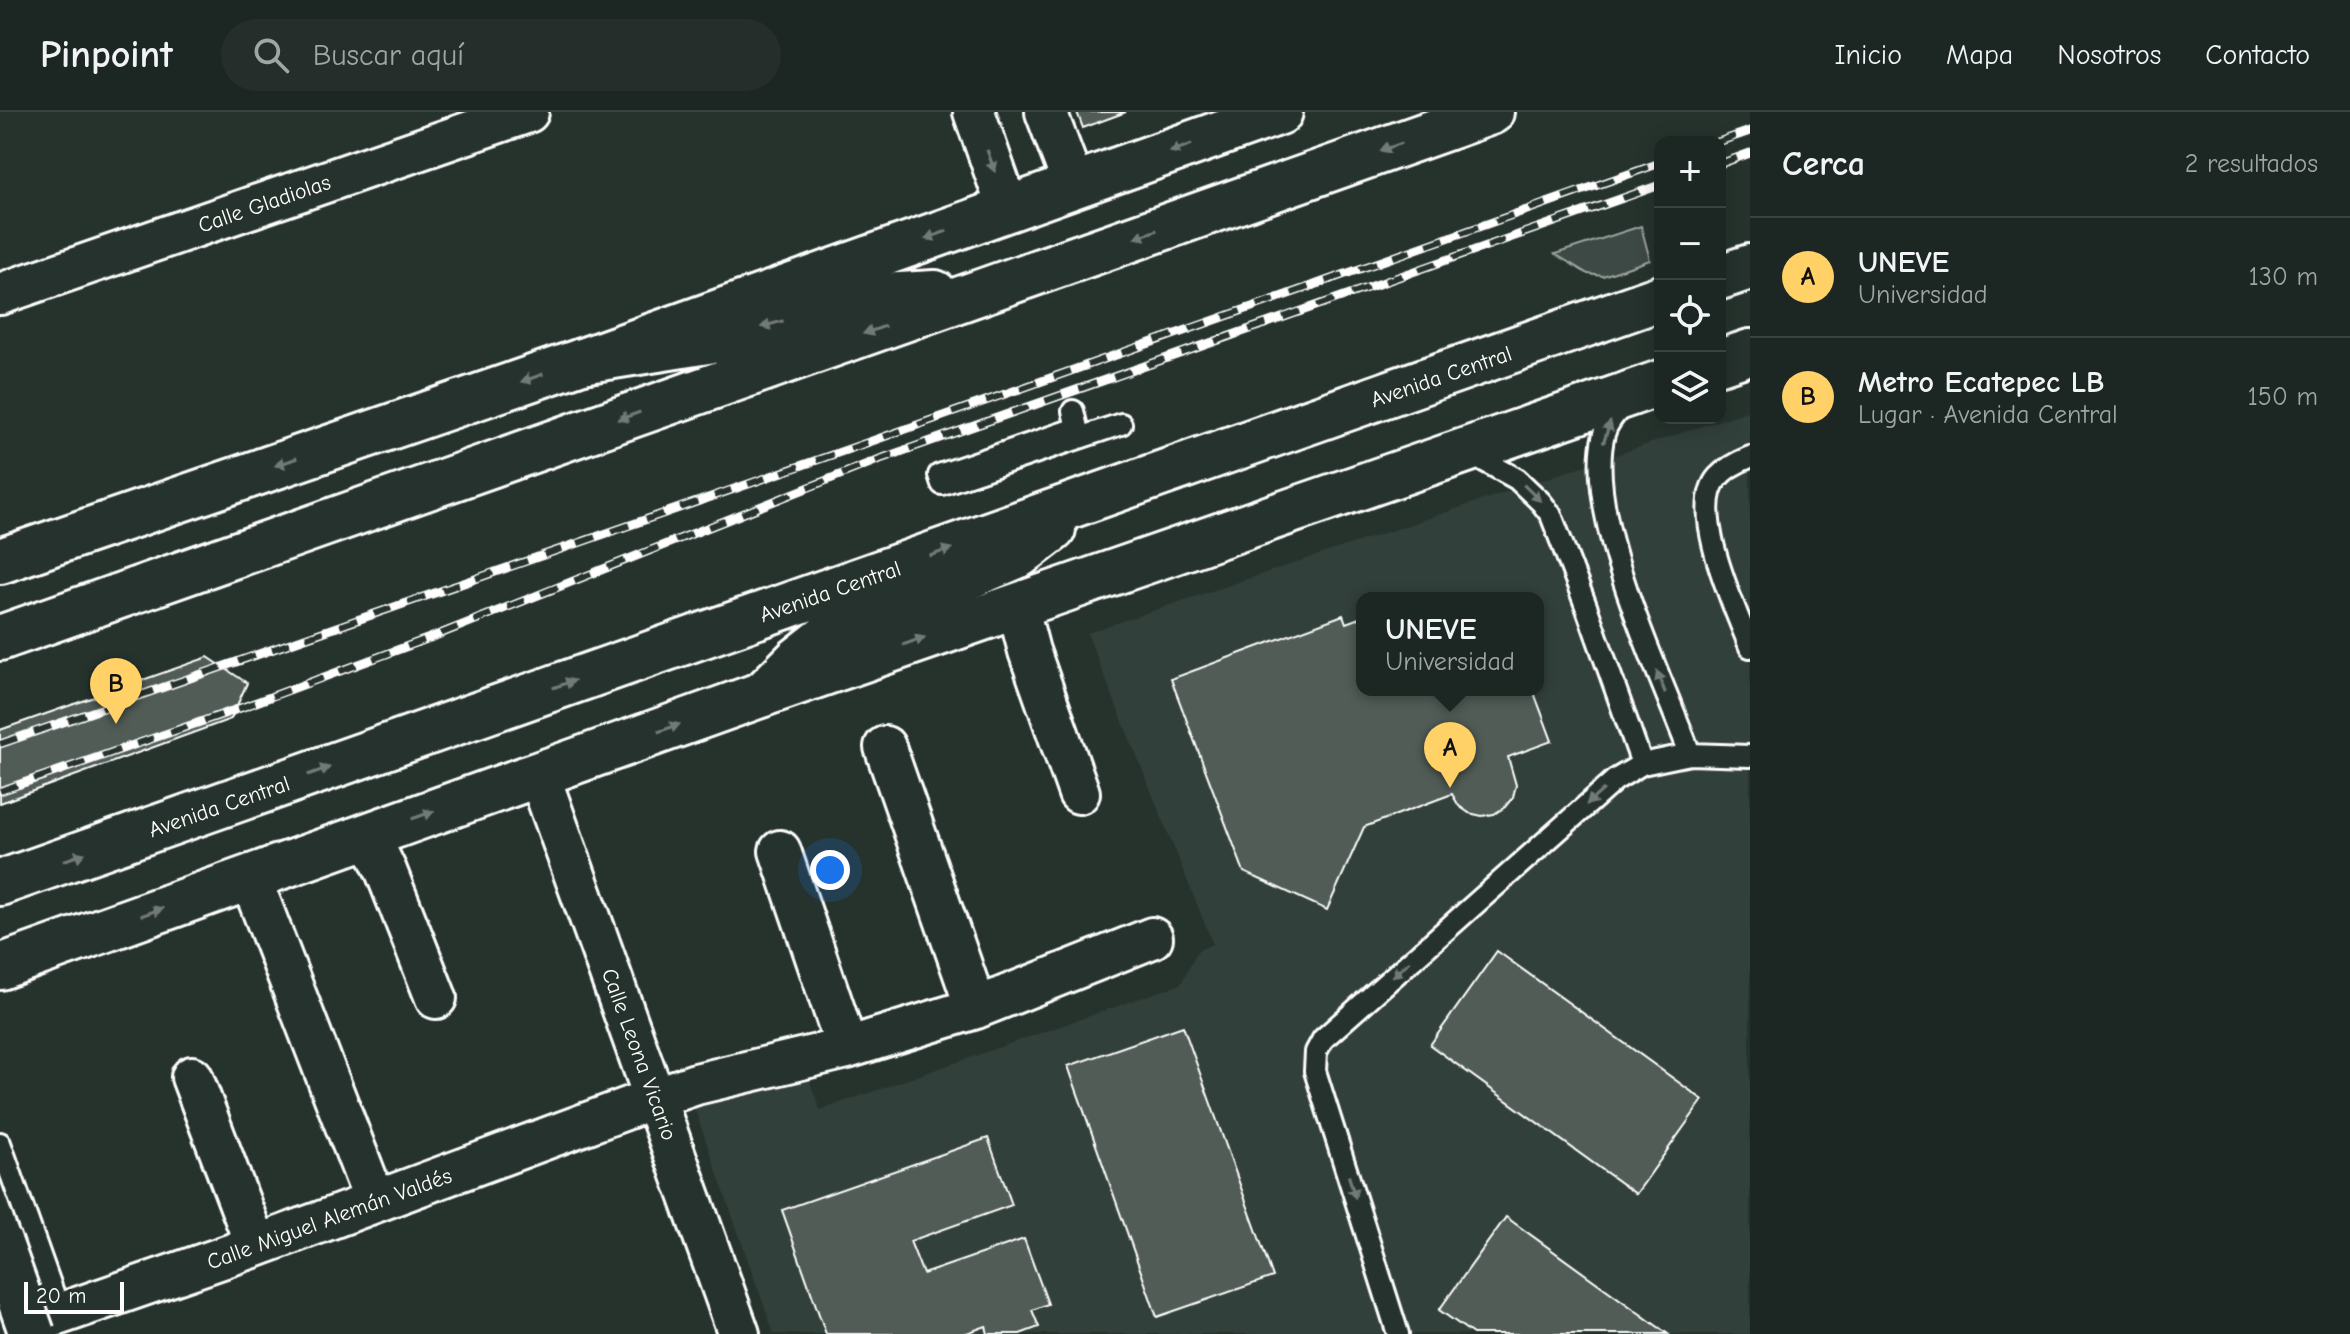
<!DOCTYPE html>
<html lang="es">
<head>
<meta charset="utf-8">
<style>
  body { margin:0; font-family:"Comic Neue",sans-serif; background:#252e2a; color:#f1f3f6 }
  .controls { position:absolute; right:24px; top:24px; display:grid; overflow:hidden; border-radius:16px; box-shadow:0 4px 20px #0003 }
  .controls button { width:72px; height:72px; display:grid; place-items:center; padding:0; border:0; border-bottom:2px solid #3a4340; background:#1c2622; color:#f1f3f6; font:40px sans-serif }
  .scale { position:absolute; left:24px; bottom:20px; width:100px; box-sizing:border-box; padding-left:8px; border:4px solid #fff; border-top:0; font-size:22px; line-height:28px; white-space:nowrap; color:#fff; -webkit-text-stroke:6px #26332d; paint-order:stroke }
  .you { position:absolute; left:830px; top:758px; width:28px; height:28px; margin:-20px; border:6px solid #fff; border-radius:50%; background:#1a73e8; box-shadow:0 0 0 12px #1a73e833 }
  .badge { display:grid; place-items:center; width:52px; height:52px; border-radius:50%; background:#ffd166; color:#111; font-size:26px; font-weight:700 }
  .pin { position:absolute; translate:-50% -66px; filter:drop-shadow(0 2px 4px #0008) }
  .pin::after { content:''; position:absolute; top:42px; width:28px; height:24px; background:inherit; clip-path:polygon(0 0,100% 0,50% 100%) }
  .popup { position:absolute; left:1356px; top:480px; width:188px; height:104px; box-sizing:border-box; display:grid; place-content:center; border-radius:16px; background:#1c2622; filter:drop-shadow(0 2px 6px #0005); font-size:26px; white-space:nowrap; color:#a0a5a5 }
  .popup b { font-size:30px; color:#f1f3f6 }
  .popup::after { content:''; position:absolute; left:50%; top:100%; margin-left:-16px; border:16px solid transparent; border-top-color:#1c2622 }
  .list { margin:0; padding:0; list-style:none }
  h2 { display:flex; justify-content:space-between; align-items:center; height:104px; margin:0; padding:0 32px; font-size:34px }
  h2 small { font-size:26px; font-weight:400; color:#a0a5a5 }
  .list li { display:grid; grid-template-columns:52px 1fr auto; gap:24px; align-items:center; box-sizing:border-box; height:120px; padding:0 32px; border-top:2px solid #3a4340 }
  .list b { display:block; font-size:30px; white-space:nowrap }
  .list p { margin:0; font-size:26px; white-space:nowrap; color:#a0a5a5 }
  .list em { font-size:26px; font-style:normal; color:#a0a5a5 }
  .icon { flex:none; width:44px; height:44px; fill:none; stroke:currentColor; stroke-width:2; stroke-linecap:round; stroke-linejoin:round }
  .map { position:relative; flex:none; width:1750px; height:1222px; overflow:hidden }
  header { display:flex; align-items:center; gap:48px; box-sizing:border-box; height:112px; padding:0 40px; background:#1c2622; border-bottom:2px solid #3a4340 }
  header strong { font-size:38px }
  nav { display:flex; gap:44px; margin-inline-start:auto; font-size:28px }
  .search { width:560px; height:72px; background:#252e2a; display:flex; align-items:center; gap:20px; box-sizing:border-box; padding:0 28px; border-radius:44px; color:#a0a5a5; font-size:30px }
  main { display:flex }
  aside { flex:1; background:#1c2622 }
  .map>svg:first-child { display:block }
  .built { fill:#333f3a; fill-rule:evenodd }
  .green { fill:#3e4944; stroke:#9ea4a2; stroke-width:2 }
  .building { fill:#515c57; stroke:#fff; stroke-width:2 }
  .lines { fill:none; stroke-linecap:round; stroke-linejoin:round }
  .lane-casing { stroke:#fff; stroke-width:26 }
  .street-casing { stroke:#fff; stroke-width:46 }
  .secondary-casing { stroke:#fff; stroke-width:50 }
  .highway-casing { stroke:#fff; stroke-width:50 }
  .lane { stroke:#26332d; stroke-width:20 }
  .street { stroke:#26332d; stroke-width:40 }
  .secondary { stroke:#26332d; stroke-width:44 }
  .highway { stroke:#26332d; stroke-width:44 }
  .rail-casing { stroke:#fff; stroke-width:9 }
  .rail { stroke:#26332d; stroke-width:6; stroke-dasharray:18; stroke-linecap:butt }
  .secondary-bridge-casing { stroke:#fff; stroke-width:50; stroke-linecap:butt }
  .secondary-bridge { stroke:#26332d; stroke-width:44 }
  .oneway { fill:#727a76 }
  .labels { text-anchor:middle; stroke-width:6; stroke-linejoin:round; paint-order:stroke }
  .street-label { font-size:22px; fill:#fff; stroke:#26332d }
</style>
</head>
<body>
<header>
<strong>Pinpoint</strong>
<div class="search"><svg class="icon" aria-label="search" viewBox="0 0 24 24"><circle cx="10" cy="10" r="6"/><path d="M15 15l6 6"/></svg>Buscar aquí</div>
<nav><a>Inicio</a><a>Mapa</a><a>Nosotros</a><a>Contacto</a></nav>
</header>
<main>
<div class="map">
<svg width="1750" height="1222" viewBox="0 0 1750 1222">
  <rect width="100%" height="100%" fill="#26332d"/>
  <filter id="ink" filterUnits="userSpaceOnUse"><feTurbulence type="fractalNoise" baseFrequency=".0125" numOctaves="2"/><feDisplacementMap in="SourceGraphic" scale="16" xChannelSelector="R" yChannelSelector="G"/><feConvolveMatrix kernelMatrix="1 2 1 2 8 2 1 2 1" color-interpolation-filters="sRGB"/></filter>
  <g filter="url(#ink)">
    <path class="built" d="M1750,298V1222H774L694,995L804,953L820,998L1181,872L1198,838L1213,832L1087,521ZM1362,486H1538V578H1362Z"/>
    <path class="green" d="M1641,114L1650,148L1603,164L1588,162L1555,142Z"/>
    <path class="building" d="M1077,0H1126L1083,16Z
      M1343,503L1346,511L1362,505V578H1533L1552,629L1508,645L1516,673L1513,685L1505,695L1494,702L1482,704L1469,701L1459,694L1452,682L1364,715L1327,798L1244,760L1171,567Z
      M208,545L247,571L231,607L0,691V618Z
      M1497,839L1703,988L1636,1082L1430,933Z
      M1183,914L1273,1165L1157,1205L1068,954Z
      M988,1026L1012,1093L910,1129L923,1162L1024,1127L1048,1192L1032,1198L1039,1215L1020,1222H988L986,1214L964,1222H826L782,1098Z
      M1506,1105L1668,1222H1473L1439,1198Z"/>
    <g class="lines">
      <g class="lane-casing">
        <path id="lane" d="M1624,292C1616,301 1607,310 1604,322C1583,404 1661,562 1690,642
          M1073,299L1077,316L939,363L942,372L1121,312
          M1470,341L1517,367L1541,390L1551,403L1586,494L1642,652
          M1750,345C1740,349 1726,356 1718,365C1688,398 1736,498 1750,535
          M0,1031L61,1203
          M1398,1222L1315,959L1316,940L1323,927L1615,668L1642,652L1690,642L1750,644"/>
      </g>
      <g class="street-casing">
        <path id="street" d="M974,0L1008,97
          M1046,0L1074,74
          M0,182L528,0
          M1017,493L1029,539L1079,681
          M885,635L976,896
          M539,663L739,1222
          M368,722L386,759L436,886
          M780,739L847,936
          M250,765L375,1089
          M192,965L256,1134
          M2,1222L256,1134L655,986L696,972L847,936L976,896L1152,826"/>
      </g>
      <g class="secondary-casing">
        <path id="secondary" d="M1720,250L1750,240
          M0,449L582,249L1280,0
          M0,855L763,582L1660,271"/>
      </g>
      <g class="highway-casing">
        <path id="highway" d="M1720,165L1750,155
          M582,249L720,227L866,185L935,181
          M0,526L1491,0
          M763,582L797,548L825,526L1019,443L1053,417
          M0,771L1660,186"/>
      </g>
      <use href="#lane" class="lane"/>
      <use href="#street" class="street"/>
      <use href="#secondary" class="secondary"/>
      <use href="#highway" class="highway"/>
      <g class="rail-casing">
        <path id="rail" d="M1718,30L1750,19
          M1720,52L1750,41
          M0,632L872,329L1660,51
          M0,679L235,598L435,524L880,347L1660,73"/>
      </g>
      <use href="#rail" class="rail"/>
      <g class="secondary-bridge-casing">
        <path id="secondary-bridge" d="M0,1132L32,1222"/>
      </g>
      <use href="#secondary-bridge" class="secondary-bridge"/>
    </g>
    <defs><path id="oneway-solid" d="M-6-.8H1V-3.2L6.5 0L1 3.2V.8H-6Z" transform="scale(2)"/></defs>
    <g class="oneway">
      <use href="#oneway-solid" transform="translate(1391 35) rotate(161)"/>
      <use href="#oneway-solid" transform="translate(1181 36) rotate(160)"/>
      <use href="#oneway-solid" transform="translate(991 49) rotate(71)"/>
      <use href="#oneway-solid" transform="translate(1146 122) rotate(160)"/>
      <use href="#oneway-solid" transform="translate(936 123) rotate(160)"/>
      <use href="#oneway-solid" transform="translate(772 212) rotate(164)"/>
      <use href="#oneway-solid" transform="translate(874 218) rotate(161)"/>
      <use href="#oneway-solid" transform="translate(532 266) rotate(161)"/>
      <use href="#oneway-solid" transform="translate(629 304) rotate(161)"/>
      <use href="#oneway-solid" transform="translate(1607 320) rotate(-72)"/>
      <use href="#oneway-solid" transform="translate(286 350) rotate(161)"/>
      <use href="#oneway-solid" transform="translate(1532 381) rotate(44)"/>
      <use href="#oneway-solid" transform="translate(941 440) rotate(-19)"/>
      <use href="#oneway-solid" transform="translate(914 529) rotate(-19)"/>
      <use href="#oneway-solid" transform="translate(1661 570) rotate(-111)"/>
      <use href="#oneway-solid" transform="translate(564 572) rotate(-19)"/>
      <use href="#oneway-solid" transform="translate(669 616) rotate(-20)"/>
      <use href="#oneway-solid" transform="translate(319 659) rotate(-19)"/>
      <use href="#oneway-solid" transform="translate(1595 685) rotate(138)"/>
      <use href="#oneway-solid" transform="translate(423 703) rotate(-19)"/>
      <use href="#oneway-solid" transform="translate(74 745) rotate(-19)"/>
      <use href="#oneway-solid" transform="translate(152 800) rotate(-20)"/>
      <use href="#oneway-solid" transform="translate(1401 857) rotate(139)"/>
      <use href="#oneway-solid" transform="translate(1352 1075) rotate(73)"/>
    </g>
  </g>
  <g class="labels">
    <g class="street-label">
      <text transform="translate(264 91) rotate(-19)" y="8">Calle Gladiolas</text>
      <text transform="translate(1441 264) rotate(-19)" y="8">Avenida Central</text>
      <text transform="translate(830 479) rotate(-19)" y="8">Avenida Central</text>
      <text transform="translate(219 694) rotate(-19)" y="8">Avenida Central</text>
      <text transform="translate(640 942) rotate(70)" y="8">Calle Leona Vicario</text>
      <text transform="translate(329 1106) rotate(-20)" y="8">Calle Miguel Alemán Valdés</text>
    </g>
  </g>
</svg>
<div class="controls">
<button>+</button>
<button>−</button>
<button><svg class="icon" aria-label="locate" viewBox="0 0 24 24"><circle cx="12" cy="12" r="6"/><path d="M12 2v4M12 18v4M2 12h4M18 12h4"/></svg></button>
<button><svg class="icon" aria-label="layers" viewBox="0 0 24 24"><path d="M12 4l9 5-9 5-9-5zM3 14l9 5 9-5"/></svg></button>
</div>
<div class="scale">20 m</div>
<div class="you"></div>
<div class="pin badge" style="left:1450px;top:676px">A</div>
<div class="popup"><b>UNEVE</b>Universidad</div>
<div class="pin badge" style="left:116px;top:612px">B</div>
</div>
<aside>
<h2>Cerca<small>2 resultados</small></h2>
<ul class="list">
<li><span class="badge">A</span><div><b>UNEVE</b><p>Universidad</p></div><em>130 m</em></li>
<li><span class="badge">B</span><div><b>Metro Ecatepec LB</b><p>Lugar · Avenida Central</p></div><em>150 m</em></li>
</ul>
</aside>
</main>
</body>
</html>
